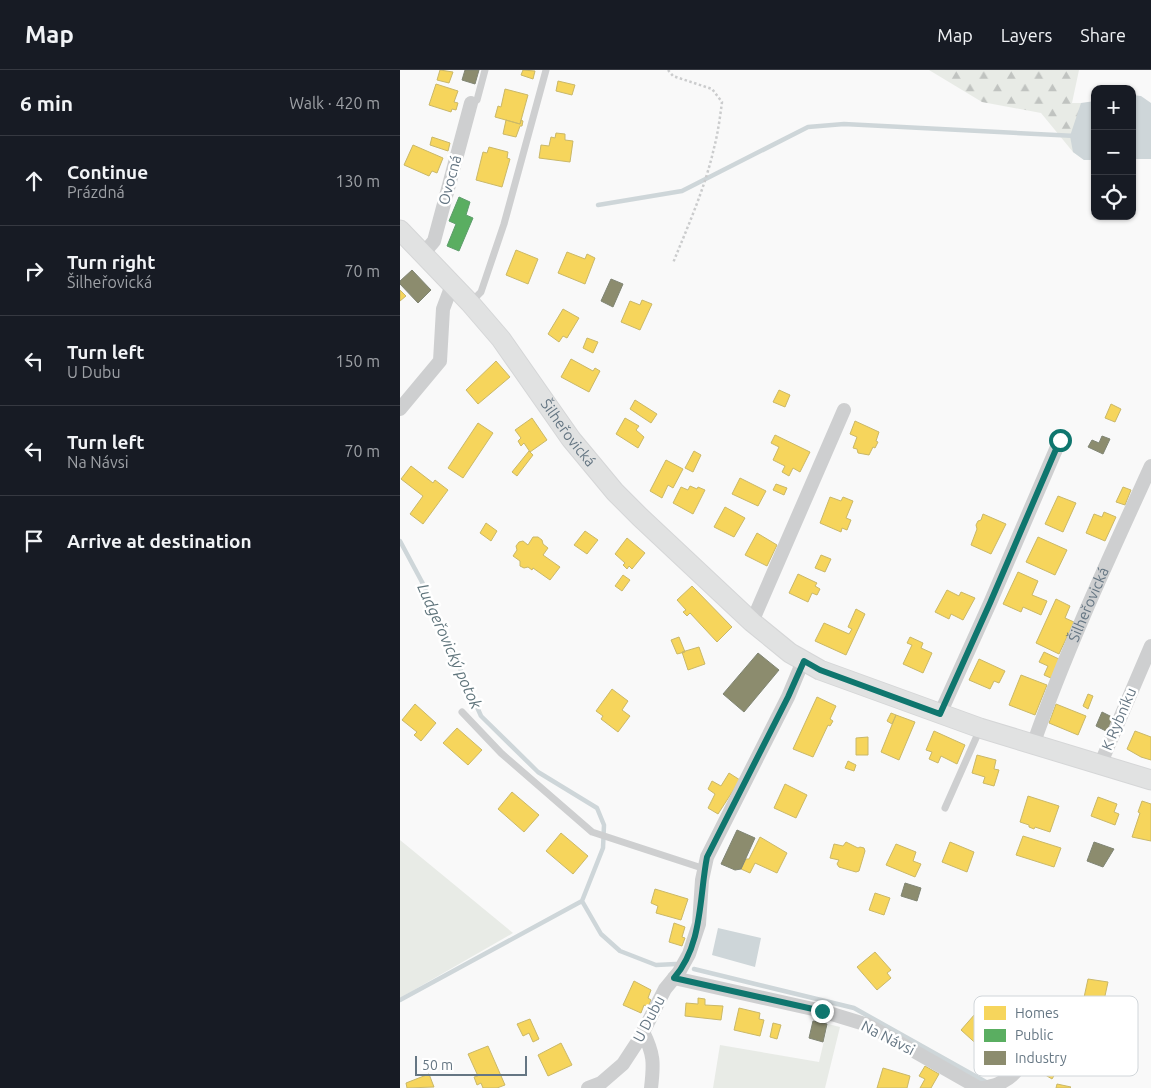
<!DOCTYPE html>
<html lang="en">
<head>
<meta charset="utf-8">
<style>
  body { margin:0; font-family:Ubuntu,sans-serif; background:#242831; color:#f1f3f6 }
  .controls { position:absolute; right:15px; top:15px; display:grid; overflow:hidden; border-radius:10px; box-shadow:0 1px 4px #0004 }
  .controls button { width:45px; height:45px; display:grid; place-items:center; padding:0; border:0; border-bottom:1px solid #363941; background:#171b24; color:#f1f3f6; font:25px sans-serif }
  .scale { position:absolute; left:15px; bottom:12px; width:112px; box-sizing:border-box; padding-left:5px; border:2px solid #657683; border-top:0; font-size:14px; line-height:18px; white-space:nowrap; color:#657683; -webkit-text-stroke:4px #fff; paint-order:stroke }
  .stop { position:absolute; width:15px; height:15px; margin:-11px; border:4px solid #0f766e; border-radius:50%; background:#fff }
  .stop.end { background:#0f766e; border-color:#fff; box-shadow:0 1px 5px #0008 }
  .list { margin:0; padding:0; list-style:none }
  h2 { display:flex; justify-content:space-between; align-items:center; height:65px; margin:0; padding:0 20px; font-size:21px }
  h2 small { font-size:16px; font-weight:400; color:#9ea1a6 }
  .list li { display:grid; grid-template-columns:32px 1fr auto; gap:15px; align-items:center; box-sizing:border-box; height:90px; padding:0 20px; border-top:1px solid #363941 }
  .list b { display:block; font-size:19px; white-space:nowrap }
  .list p { margin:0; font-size:16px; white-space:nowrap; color:#9ea1a6 }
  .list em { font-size:16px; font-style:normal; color:#9ea1a6 }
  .icon { flex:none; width:28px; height:28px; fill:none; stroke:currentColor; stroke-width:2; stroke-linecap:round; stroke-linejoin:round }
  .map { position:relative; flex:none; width:751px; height:1018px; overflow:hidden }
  header { display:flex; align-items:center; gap:30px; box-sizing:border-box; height:70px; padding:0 25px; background:#171b24; border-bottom:1px solid #363941 }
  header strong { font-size:24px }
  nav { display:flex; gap:28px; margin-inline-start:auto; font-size:18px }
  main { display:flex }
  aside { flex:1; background:#171b24 }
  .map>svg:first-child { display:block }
  .green { fill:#e8ebe6 }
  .forest { fill:url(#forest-firs) }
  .water { fill:#ced6d9 }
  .homes { fill:#f6d55c; stroke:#cab868 }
  .public { fill:#5aae61; stroke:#5d9d6b }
  .industry { fill:#8c8c6e; stroke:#808574 }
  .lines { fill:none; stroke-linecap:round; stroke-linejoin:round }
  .stream { stroke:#ced6d9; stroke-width:4.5 }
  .secondary-casing { stroke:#d5d6d7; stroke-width:21 }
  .path { stroke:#cbcccd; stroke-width:2.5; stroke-dasharray:2.5 2.5; stroke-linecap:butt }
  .lane { stroke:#cecfd0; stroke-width:7 }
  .street { stroke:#cecfd0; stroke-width:14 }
  .secondary { stroke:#e1e2e2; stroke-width:19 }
  .route { stroke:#0f766e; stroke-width:6 }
  .labels { text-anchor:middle; stroke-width:5; stroke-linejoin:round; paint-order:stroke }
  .street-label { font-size:15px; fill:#657683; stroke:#fff }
  .water-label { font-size:16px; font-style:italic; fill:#60757c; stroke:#fff }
  .key { fill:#fff; stroke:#d1d6da; stroke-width:1 }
  .key-label { font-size:14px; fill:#657683 }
</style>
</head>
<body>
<header>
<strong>Map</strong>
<nav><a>Map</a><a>Layers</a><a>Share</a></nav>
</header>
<main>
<aside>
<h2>6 min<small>Walk · 420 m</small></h2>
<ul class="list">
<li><svg class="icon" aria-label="ahead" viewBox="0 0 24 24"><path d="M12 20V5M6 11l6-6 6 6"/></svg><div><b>Continue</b><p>Prázdná</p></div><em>130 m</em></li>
<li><svg class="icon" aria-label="right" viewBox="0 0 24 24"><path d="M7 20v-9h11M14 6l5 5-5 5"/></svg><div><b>Turn right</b><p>Šilheřovická</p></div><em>70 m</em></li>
<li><svg class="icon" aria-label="left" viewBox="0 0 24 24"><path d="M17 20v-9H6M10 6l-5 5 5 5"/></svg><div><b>Turn left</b><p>U Dubu</p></div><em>150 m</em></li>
<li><svg class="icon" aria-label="left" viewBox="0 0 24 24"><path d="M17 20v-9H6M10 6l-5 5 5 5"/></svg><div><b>Turn left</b><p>Na Návsi</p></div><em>70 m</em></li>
<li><svg class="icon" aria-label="arrive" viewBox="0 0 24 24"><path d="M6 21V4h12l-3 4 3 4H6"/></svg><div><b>Arrive at destination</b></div></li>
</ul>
</aside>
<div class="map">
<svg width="751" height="1018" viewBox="0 0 751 1018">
  <defs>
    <pattern id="forest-firs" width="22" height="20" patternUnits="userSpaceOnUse" patternTransform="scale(1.25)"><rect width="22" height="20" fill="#e8ebe6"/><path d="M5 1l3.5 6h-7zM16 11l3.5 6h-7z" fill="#c0c3c0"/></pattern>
  </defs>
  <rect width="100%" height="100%" fill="#f9f9f9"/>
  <path class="green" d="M0,770L113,863L0,928Z
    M428,954L440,957L425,1018H313L320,975L419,992Z"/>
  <path class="forest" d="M529,0H679L672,33H685L695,31V90H684L673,82L641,43L582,32Z"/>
  <path class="water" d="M732,25L741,26L751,33V89H732Z
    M695,31V90H684L673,82L670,66L681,33Z
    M318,858L361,868L355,897L312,885Z"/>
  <path class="homes" d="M40,0L53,2L49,13L37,10Z
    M123,0L135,1L133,9L121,5Z
    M158,11L175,15L172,25L156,21Z
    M36,14L58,21L54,32L58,33L56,40L52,39L51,42L29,35Z
    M105,19L128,25L120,54L95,47L98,36L101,37Z
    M106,50L120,54L121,50L123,51L122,56H120L116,67L103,64Z
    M156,63L165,64V70L173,71L170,92L139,88L141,75L149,76L151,67L155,68Z
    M32,67L50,73L48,81L30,75Z
    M13,75L43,88L37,103L32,101L29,106L4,95Z
    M89,77L108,82L107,88L110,89L102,117L76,110L83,82L87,83Z
    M116,180L138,189L128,214L106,205Z
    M167,182L185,189L187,184L195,188L185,214L158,203Z
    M0,220L6,226L0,231Z
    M242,230L252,234L240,260L221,252L230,231L240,235Z
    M163,239L179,248L167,268L163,266L159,272L148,264Z
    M187,268L198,272L193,283L183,278Z
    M171,289L193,301L195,298L200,301L189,322L161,307Z
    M96,291L110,307L78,334L66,320Z
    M379,320L390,325L385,337L373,332Z
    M235,330L257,344L251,353L230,339Z
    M711,334L721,339L715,352L705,348Z
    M132,348L147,370L130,382L124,373L121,376L118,371L121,368L115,360Z
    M225,348L239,356L236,360L244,367L238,378L216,364Z
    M455,351L479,362L476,371L478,372L475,378L473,377L469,385L458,383L457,379L453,378L457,367L450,364Z
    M78,353L93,363L63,408L48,398Z
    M375,365L410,382L400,402L393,398L389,406L382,402L385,396L373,390L379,377L371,373Z
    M129,381L133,385L117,406L112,402Z
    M294,381L301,385L293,402L285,398Z
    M266,390L283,399L273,418L268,415L262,428L250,421Z
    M11,396L33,413L35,410L48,420L23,454L10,444L23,426L1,409Z
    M340,408L366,421L358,436L332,424Z
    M376,414L387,418L384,425L373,420Z
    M290,416L297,419L298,417L305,420L293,444L273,433L281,417L288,420Z
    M723,417L731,420L725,435L716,432Z
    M658,426L676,433L663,462L645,454Z
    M430,427L441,431L443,427L453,431L446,448L451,450L447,460L442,458L441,462L420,453Z
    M325,437L345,448L334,467L314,457Z
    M704,442L716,447L705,471L686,463L694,444L702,447Z
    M583,444L606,454L591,484L571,475L577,459L576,455L578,451L581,450Z
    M86,453L97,461L91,471L80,463Z
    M185,461L198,470L187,484L174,475Z
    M357,463L377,475L367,496L345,485Z
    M133,467H138L142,470L143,474L148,478L143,485L160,497L150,510L133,498L132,500L128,497L124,498L120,496V491L113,486L117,480L116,476L119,472L123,471L128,475Z
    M638,467L667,480L655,505L626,492Z
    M227,468L245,483L232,499L229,496L227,499L223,495L225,493L215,484Z
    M421,485L431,489L425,502L415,498Z
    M618,502L638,511L632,525L647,531L641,545L623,537L621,542L603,534Z
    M398,504L417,513L415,516L420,519L417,525L412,523L408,532L389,523Z
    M223,505L230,510L222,521L215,516Z
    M292,516L332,557L317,572L290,543L287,546L283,542L286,540L277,530Z
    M547,520L559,526L561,522L575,528L563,550L551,544L549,549L535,542Z
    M656,529L670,536L665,548L674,552L659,584L636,573Z
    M456,539L465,544L446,585L415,571L424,553L449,564L452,559L448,557Z
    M279,567L285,582L277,584L271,570Z
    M510,567L523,573L521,578L532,583L523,603L503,594L512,575L507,573Z
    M299,577L305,594L288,600L282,582Z
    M644,582L661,590L653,609L644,605L648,596L639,592Z
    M579,589L605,601L599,613L594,611L590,619L569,610Z
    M621,605L647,615L635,645L609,635Z
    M212,619L228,631L222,640L230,646L218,662L201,649L203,646L196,641Z
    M688,624L693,626L688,639L683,636Z
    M417,627L436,636L430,649L433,651L430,656L428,655L413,687L393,679Z
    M15,634L36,653L21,671L14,665L17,662L2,650Z
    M656,634L686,646L678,665L649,653Z
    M491,643L496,645L492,654L487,651Z
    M496,645L515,652L499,690L481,682Z
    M57,658L82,680L68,695L43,673Z
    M534,661L565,675L557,694L541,686L538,693L529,689L532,682L526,680Z
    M735,661L751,667V690L741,687L727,679Z
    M468,667V685H456V668Z
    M577,685L596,690L594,699L599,700L594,716L583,713L585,707L572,703Z
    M448,691L456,695L454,701L445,698Z
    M329,703L340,710L318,744L308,738L315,724L308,719L312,711L321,716Z
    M385,714L407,725L396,748L374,738Z
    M112,722L139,745L124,762L98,739Z
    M628,726L659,736L650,762L635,757L634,759L629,757V755L620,752Z
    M698,727L717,734L714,742L719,744L715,755L691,746Z
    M742,731L751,734V771L732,767L740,743L738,742Z
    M161,763L188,786L173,804L146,781Z
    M623,766L661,778L654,797L616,785Z
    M360,767L387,783L377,803L355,793L350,803L341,799L346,789H349Z
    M446,772L458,778L460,777L464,778L465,781L459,801L456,802L439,797L437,794L439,790L430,788L434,774L443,776Z
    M550,772L574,782L567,802L542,792Z
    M496,774L516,782L513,791L521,794L515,807L486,795Z
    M255,819L288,829L281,850L256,843L258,836L251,833Z
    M475,823L490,828L484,845L469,840Z
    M274,853L285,857L282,867L285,868L282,876L269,872Z
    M475,882L491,900L487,903L491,908L477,920L457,897Z
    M688,909L708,912L700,949L680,946Z
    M234,911L251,920L248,928L251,930L248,937L244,935L241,943L223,935Z
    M298,928L305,929V935L323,936L321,950L285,946L286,933L298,934Z
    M339,938L360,943L359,949L364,950L360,966L334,960Z
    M575,944L589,956L592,952L602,959L597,964L596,963L582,979L561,960Z
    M130,949L139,969L133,972L129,963L123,966L117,954Z
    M373,953L381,955L377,969L370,967Z
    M161,973L172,995L148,1006L138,985Z
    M88,976L105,1015L97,1018H83L81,1013L77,1015L74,1007L78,1006L68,984Z
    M635,980L660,996L652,1009L627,994Z
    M525,996L539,1004L531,1018H520L525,1009L519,1006Z
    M483,998L510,1006L507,1018H477Z
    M29,1004L34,1017L7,1018L6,1013Z
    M657,1014L671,1017L670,1018H656Z"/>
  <path class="public" d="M59,127L70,132L66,145L73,148L59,181L47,176L56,154L49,151Z"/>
  <path class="industry" d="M65,0H79L75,14L62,10Z
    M12,200L31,220L18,233L0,214V211Z
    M211,209L223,214L213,237L201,231Z
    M702,366L710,369L703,384L688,377L692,370L699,373Z
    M358,583L379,600L344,642L323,624Z
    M702,642L714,648L708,662L696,656Z
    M337,760L355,768L341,799L335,800L321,794Z
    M694,772L714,779L703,797L687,791Z
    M505,813L521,818L517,831L501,826Z
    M413,951L427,954L423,972L409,968Z"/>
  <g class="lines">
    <path class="stream" d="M198,135L282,121L408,57L444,54L676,66
      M0,471L22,512L81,646L138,702L197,738L204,755L203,778L182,831L201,864L220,881L256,895L276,894
      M294,899L454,938L586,1012
      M0,930L182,831"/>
    <g class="secondary-casing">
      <g id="secondary">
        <path id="s2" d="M0,160L70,233L101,269L171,369L215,422L240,447L352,552L390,583L420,600L580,658L751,710"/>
      </g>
    </g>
    <path class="path" d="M268,0L273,6L312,19L322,32C320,47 318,63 314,78C305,118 288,156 273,193"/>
    <path class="lane" d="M71,33L77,30L85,0
      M70,233L81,222L104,154L146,0
      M62,642L101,683L192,762L305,799
      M545,738L580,659"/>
    <g class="street">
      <path d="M23,184L34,171L71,33"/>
      <path d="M0,339L40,291L43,239L52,215"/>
      <path d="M352,552L444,340"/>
      <path d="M540,644L590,533L660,370"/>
      <path id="s1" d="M633,675C666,580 709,488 751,396"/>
      <path d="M700,695L751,576"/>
      <path d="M274,908L422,941L468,955L579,1018"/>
      <path d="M243,962C254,984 254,993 251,1018"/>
      <path d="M188,1018L201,1013L223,994L240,968L265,919L279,902L289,884L299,854L302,810L307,787L388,627L403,591"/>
      <path d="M583,1018C588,1017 593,1016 598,1014C628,1001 641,962 630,934"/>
    </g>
    <use href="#secondary" class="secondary"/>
  </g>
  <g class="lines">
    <path class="route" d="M422,941L274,908C303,874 299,828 307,787L388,627L404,591L420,600L540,644L590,533L660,370"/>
  </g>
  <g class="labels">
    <g class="street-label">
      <text transform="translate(50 110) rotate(-75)" y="5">Ovocná</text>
      <text dy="5" stroke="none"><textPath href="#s2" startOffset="264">Šilheřovická</textPath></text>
      <text dy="5" stroke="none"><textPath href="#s1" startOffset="151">Šilheřovická</textPath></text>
      <text transform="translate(719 649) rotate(-67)" y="5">K Rybníku</text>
      <text transform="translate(249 949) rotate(-62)" y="5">U Dubu</text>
      <text transform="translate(488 968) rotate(27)" y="5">Na Návsi</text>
    </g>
    <g class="water-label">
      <text transform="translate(50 576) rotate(66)" y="6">Ludgeřovický potok</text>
    </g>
  </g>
  <rect x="574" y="926" width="164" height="80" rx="8" class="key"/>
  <rect x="584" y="936" width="22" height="14" fill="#f6d55c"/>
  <rect x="584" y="959" width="22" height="13" fill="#5aae61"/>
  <rect x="584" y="981" width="22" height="14" fill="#8c8c6e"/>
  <g class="key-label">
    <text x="615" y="948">Homes</text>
    <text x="615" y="970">Public</text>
    <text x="615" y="993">Industry</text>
  </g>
</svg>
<div class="controls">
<button>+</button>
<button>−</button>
<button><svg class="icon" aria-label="locate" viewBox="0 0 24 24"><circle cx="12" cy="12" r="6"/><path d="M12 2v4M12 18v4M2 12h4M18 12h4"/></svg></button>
</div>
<div class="scale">50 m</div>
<div class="stop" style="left:660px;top:370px"></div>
<div class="stop end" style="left:422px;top:941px"></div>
</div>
</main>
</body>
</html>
